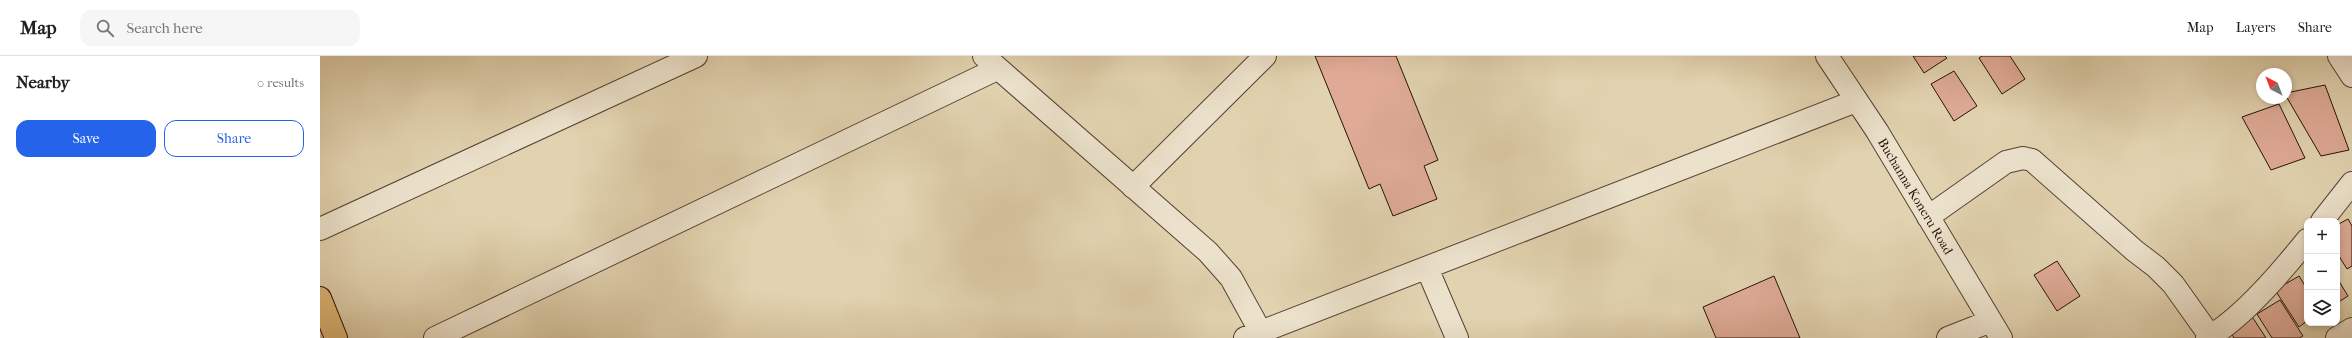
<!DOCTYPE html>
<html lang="en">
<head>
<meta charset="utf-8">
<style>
  body { margin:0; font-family:"IM FELL French Canon",serif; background:#f6f6f6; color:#202124 }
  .controls { position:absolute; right:12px; bottom:12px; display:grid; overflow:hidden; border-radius:8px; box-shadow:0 2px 6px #0003 }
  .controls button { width:36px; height:36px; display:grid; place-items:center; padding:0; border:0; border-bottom:1px solid #e0e0e0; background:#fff; color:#202124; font:20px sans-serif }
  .compass { position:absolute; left:1936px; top:12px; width:36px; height:36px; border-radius:50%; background:#fff; box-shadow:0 2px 6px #0003; rotate:318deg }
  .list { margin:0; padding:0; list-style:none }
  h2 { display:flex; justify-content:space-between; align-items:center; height:52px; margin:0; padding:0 16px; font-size:17px }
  h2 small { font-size:13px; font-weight:400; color:#757577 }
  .actions { display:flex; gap:8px; padding:12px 16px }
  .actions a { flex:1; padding:9px 0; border:1px solid #2563eb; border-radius:12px; text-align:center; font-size:14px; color:#2563eb }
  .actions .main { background:#2563eb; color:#fff }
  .icon { flex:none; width:22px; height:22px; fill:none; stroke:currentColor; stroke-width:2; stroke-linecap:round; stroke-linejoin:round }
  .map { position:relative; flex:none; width:2032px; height:282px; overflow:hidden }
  header { display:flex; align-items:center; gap:24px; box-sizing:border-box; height:56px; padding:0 20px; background:#fff; border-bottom:1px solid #e0e0e0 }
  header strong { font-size:19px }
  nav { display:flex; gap:22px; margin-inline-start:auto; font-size:14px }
  .search { width:280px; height:36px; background:#f6f6f6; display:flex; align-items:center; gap:10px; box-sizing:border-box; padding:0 14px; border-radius:12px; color:#757577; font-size:15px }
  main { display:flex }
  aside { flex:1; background:#fff }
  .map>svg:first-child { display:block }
  .building { fill:#dfab97; stroke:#271209 }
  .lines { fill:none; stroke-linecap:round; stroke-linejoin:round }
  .minor-casing { stroke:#564233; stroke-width:24 }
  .major-casing { stroke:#271209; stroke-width:24 }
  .minor { stroke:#ece2cc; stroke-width:22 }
  .major { stroke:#e1ba78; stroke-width:22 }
  .labels { text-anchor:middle; stroke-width:3; stroke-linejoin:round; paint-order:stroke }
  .street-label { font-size:13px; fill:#271209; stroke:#ece2cc }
</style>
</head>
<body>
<header>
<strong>Map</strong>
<div class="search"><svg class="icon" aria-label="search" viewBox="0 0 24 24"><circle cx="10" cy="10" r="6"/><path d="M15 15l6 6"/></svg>Search here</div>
<nav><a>Map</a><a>Layers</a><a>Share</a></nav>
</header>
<main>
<aside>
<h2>Nearby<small>0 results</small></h2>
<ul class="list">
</ul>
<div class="actions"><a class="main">Save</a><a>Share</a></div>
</aside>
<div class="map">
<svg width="2032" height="282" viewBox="0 0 2032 282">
  <rect width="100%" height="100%" fill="#e2d3b0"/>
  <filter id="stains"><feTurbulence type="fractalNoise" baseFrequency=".005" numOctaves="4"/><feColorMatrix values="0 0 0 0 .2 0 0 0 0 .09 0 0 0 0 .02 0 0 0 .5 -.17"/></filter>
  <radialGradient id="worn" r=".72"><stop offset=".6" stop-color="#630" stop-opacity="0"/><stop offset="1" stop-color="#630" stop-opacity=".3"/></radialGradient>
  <path class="building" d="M995,0H1076L1118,104L1104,110L1117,143L1073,160L1060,128L1049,133Z
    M1593,0H1625L1627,2L1604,17Z
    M1662,0H1690L1705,23L1682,38L1659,2Z
    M1634,15L1657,50L1634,65L1611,28Z
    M2005,29L2029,94L2001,100L1966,40V37Z
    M1959,48L1985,102L1951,114L1922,61Z
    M2028,163L2032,170V210L2027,213L2017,197V169Z
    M1737,205L1760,240L1737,255L1714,219Z
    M1454,220L1480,282H1396L1383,251Z
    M1979,220L1987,233V265L1979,271L1955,234Z
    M2017,222L2028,240L2017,247Z
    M1960,244L1983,280L1979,282H1952L1937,258Z
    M1931,259L1946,282H1914L1908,272Z"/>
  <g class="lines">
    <g class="minor-casing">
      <path id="minor" d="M664,0L888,196L911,222L944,282
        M1507,0L1557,75L1681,282
        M2019,0L2032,20
        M813,131L945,0
        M1608,161L1686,106L1703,102L1712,104L1815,195L1836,211L1853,228L1890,280
        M2002,165L2032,127
        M0,173L376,0
        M1107,212L1137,282
        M115,282L677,13
        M925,282L1536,45
        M1628,282L1671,265
        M1887,282C1920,264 1963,214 1987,184
        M2017,282L2032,273"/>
    </g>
    <g class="major-casing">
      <path id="major" d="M0,242L16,282"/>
    </g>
    <use href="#minor" class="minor"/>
    <use href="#major" class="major"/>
  </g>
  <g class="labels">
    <g class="street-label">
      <text transform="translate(1596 140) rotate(59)" y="5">Buchanna Koneru Road</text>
    </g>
  </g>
  <rect width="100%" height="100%" filter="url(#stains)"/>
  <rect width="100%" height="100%" fill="url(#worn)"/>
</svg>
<div class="controls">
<button>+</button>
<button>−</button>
<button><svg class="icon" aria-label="layers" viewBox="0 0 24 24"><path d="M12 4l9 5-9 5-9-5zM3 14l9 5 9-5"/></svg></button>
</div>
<svg class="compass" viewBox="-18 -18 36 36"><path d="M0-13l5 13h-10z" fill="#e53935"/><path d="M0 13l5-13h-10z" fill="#757577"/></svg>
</div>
</main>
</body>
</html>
